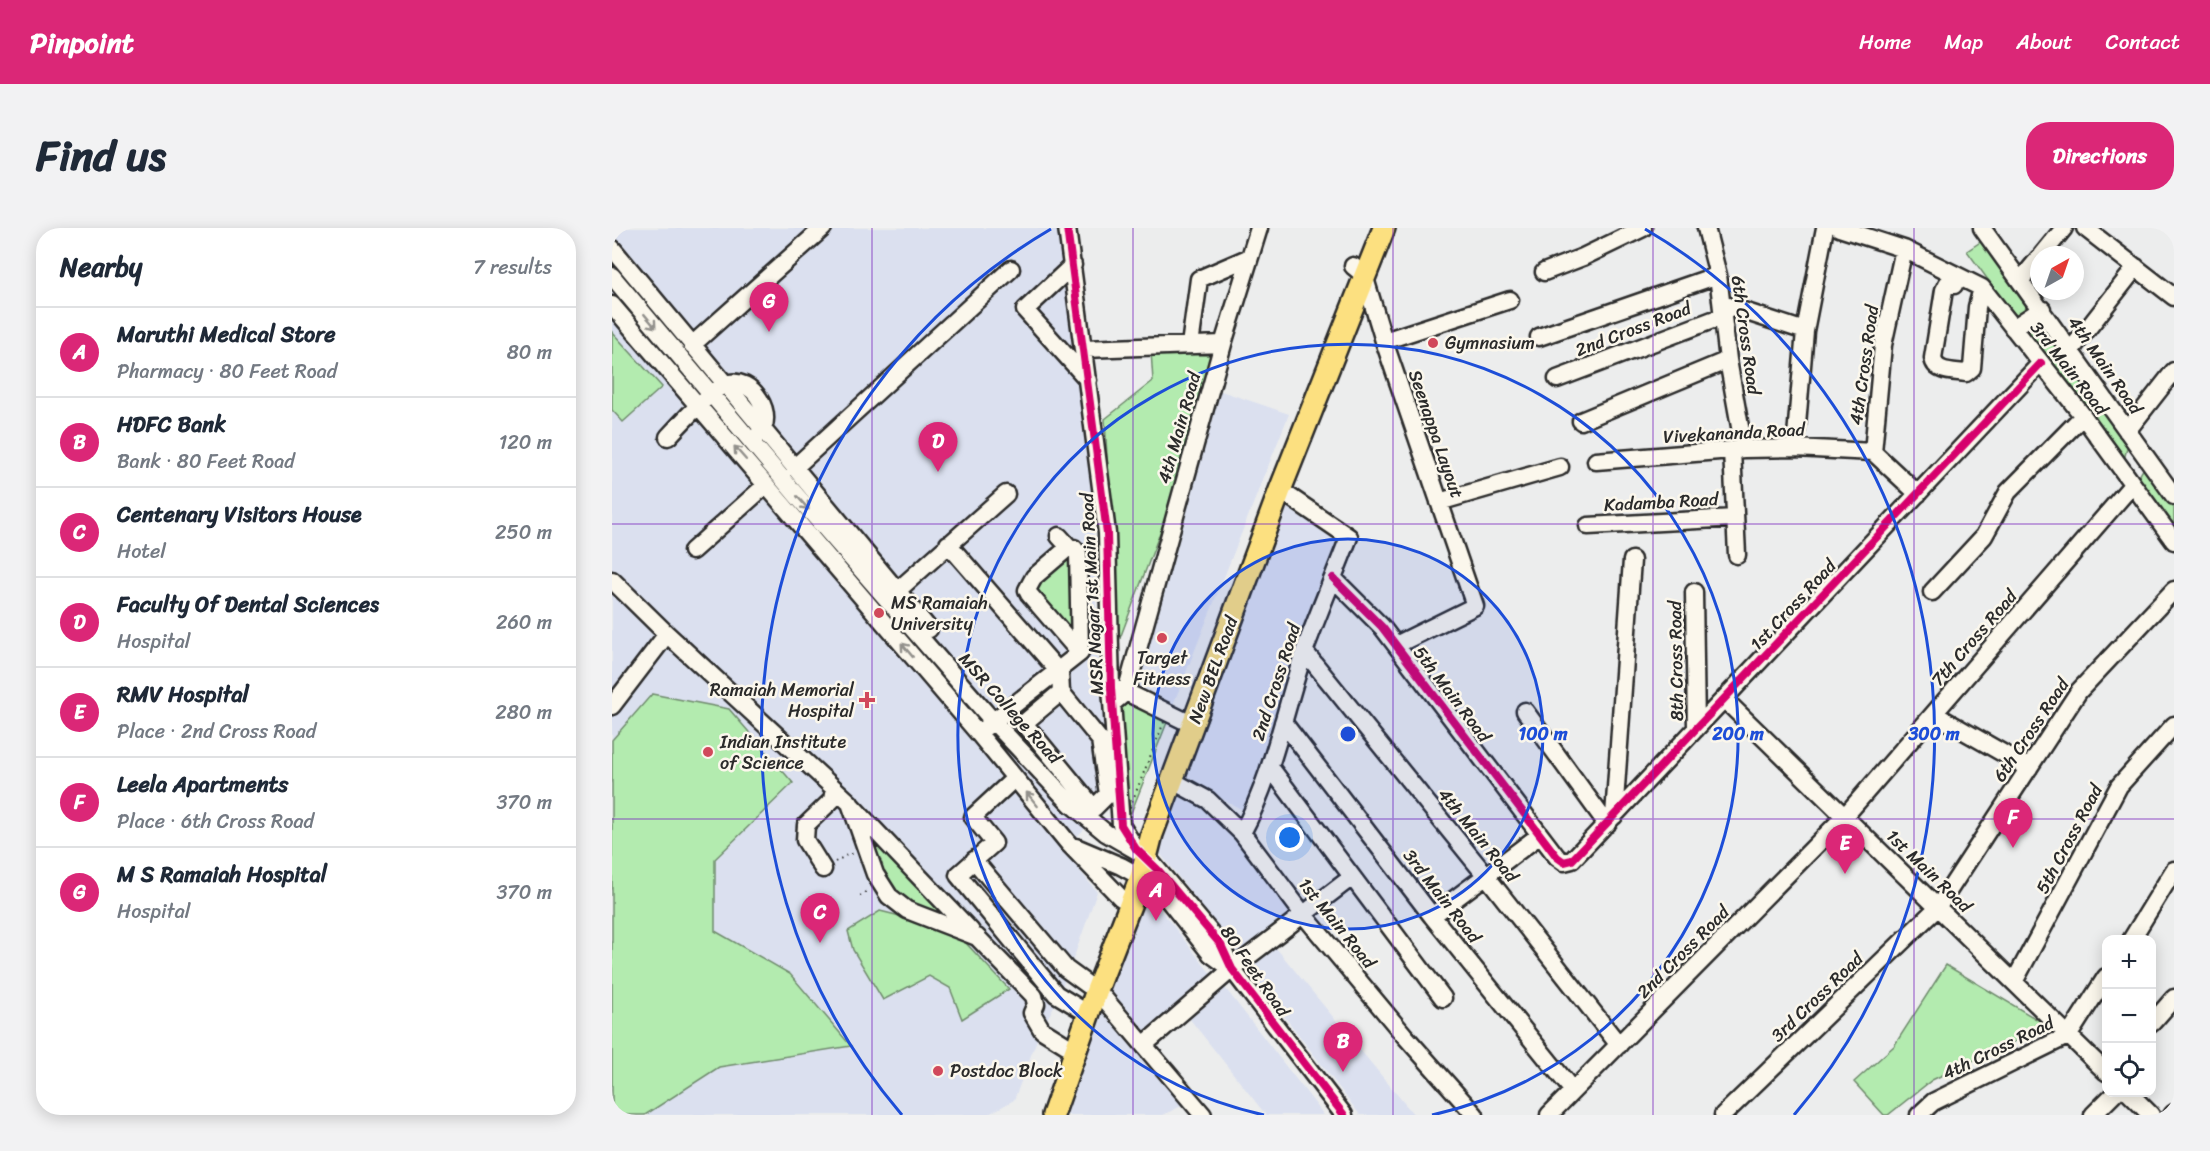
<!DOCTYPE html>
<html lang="en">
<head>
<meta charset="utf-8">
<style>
  body { margin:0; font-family:Sriracha,sans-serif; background:#f2f2f3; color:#1f2937 }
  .controls { position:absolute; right:18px; bottom:18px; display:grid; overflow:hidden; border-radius:12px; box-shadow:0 3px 15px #0003 }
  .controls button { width:54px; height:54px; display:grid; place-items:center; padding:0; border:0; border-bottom:2px solid #e0e1e3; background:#fff; color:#1f2937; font:30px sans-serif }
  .compass { position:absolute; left:1418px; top:18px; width:54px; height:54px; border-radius:50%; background:#fff; box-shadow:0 3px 15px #0003; rotate:40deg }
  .you { position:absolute; left:678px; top:610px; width:21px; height:21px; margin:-15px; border:4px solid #fff; border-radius:50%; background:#1a73e8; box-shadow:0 0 0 9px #1a73e833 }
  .badge { display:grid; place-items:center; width:39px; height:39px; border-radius:50%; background:#db2777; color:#fff; font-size:20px; font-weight:700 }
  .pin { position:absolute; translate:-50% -50px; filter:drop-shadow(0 2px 3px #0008) }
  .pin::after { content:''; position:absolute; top:32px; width:21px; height:18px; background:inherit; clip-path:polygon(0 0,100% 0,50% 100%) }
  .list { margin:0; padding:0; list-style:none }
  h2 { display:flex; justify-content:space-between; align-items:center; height:78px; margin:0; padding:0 24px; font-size:26px }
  h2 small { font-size:20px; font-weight:400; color:#747a83 }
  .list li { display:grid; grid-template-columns:39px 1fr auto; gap:18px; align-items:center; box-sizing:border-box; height:90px; padding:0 24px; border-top:2px solid #e0e1e3 }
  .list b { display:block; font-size:22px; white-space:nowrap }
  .list p { margin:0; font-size:20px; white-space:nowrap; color:#747a83 }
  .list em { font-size:20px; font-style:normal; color:#747a83 }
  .icon { flex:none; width:33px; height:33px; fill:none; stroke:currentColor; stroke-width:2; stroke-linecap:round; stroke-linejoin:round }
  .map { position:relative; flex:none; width:1562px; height:887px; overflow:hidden; border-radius:24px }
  header { display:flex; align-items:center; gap:36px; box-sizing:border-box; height:84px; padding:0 30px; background:#db2777; color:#fff }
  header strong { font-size:28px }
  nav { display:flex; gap:33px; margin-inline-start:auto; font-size:21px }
  .intro { display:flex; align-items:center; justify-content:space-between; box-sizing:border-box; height:144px; padding:0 36px }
  h1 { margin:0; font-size:42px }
  .button { padding:15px 27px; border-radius:24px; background:#db2777; color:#fff; font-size:21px; font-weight:700 }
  main { display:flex; gap:36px; padding:0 36px }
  aside { flex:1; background:#fff; border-radius:24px; box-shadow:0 3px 15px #0003 }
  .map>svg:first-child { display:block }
  .built { fill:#dbe0ef }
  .green { fill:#b3ebaf; stroke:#6f8b6d; stroke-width:1.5 }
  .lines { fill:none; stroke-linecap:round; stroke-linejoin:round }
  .minor-casing { stroke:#2b2b2b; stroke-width:21 }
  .major-casing { stroke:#2b2b2b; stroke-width:26 }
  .path { stroke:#2b2b2b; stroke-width:2; stroke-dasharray:1.5 4.5; stroke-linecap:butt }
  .minor { stroke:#fbf7ec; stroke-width:16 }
  .major { stroke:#fce080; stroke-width:21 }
  .cycleway-casing { stroke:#fbf7ec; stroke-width:11 }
  .cycleway { stroke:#d6006c; stroke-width:8 }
  .oneway { stroke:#93918c }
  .grid { fill:none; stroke:#7b2cbf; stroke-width:1.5; stroke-opacity:0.55 }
  .ring { fill:none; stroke:#1d4ed8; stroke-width:3 }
  .poi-dot { fill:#d1495b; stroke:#fbf7ec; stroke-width:2 }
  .labels { text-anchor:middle; stroke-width:5; stroke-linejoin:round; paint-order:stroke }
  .street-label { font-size:18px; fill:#2b2b2b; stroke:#fbf7ec }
  .poi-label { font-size:18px; fill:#2b2b2b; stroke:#fbf7ec; text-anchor:start }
  .centre { fill:#1d4ed8; stroke:#fbf7ec; stroke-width:3 }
  .ring-label { font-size:18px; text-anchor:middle; font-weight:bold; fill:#1d4ed8; stroke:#fbf7ec; stroke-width:5; stroke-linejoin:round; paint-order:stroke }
</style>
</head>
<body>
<header>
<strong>Pinpoint</strong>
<nav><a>Home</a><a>Map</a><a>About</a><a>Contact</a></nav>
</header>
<div class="intro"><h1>Find us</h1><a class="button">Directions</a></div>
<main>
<aside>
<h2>Nearby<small>7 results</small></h2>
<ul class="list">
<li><span class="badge">A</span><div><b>Maruthi Medical Store</b><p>Pharmacy · 80 Feet Road</p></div><em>80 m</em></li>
<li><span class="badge">B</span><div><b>HDFC Bank</b><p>Bank · 80 Feet Road</p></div><em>120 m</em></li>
<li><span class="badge">C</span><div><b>Centenary Visitors House</b><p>Hotel</p></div><em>250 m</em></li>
<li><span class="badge">D</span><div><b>Faculty Of Dental Sciences</b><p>Hospital</p></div><em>260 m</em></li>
<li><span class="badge">E</span><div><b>RMV Hospital</b><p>Place · 2nd Cross Road</p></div><em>280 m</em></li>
<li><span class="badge">F</span><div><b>Leela Apartments</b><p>Place · 6th Cross Road</p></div><em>370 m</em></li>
<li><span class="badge">G</span><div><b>M S Ramaiah Hospital</b><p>Hospital</p></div><em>370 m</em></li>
</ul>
</aside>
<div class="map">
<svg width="1562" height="887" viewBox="0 0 1562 887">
  <rect width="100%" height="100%" fill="#eceded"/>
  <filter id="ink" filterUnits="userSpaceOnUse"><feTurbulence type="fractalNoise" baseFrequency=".0167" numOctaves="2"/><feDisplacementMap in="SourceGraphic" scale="12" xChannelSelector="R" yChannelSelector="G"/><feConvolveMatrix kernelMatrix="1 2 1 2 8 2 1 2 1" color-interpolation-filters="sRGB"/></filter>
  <g filter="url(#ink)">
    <path class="built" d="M0,0H449L480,266L486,434L503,571L451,622L485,664L463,726L443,776L426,809L402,872L375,887H0Z
      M603,161L677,186L559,482L517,461Z
      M675,273L741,312L633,583L569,550Z
      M565,560L594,575L685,686L630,730L543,619Z
      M534,669L540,671L603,751L535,810L495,761L530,670Z
      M660,715L802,887H748L633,737Z
      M610,756L712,887H654L573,785Z
      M491,777L577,874L551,887H454Z"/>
    <path class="green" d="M1370,13L1420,81L1403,89L1355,23Z
      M1432,91L1517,213L1511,235L1414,106Z
      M0,104L50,159L11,194L0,182Z
      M604,119L552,294L505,418L493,191L541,153L539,123Z
      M1534,236L1562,275V305L1524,254Z
      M459,325L463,414L421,360Z
      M40,466L117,481L181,555L103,631V703L178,746L239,818L107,839L33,887H0V512Z
      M508,471L558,487L519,585L514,580Z
      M258,605L332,687C281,670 272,657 258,605Z
      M268,683L284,687L351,712L397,761L350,791L338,760L317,748L271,772L241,722L236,703Z
      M1334,737L1436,798L1320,852L1276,887H1272L1242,854L1282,818Z"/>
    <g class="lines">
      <g class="minor-casing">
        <path id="minor" d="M455,0L495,305L499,460L509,597L522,618
          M1094,0L1106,47L1116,132L1132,221
          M1227,0L1292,21L1370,60L1471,188L1562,313
          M1370,0L1562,268
          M1473,0L1562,69
          M0,20L317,401
          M1430,27L1452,0
          M461,37L413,82L476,152
          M741,38L752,47L772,113L863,378L784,417
          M932,44L971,29L1031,0
          M0,48L185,268L381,493L459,576L494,605L534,628L609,717L620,741L732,887
          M1346,48L1342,57L1335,56L1332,62L1321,130C1323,145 1342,143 1354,145L1360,140L1365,79L1370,60
          M1408,53L1427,30
          M1110,76L1193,103
          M0,77L367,506L457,616L509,670
          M1401,100L1430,81
          M927,109L1106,47
          M772,113L898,72
          M80,117L211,0
          M578,117L587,51L638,29
          M472,121L611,116
          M1459,122L1524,39
          M945,151L1111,88
          M969,193L1116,132
          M1515,203L1562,143
          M56,209C68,196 100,161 114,156C140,146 166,189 146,207
          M1183,220L1193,103L1213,0
          M1120,222L1125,327
          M1261,224L1271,117L1292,21
          M1261,224L1306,266
          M984,233L1132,221L1183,220L1261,224
          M182,240L399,41
          M827,274L948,239
          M976,298L1123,290
          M447,308L457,319
          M336,316L448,445L449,464L488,512L496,566L482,580L412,495L449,464
          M457,319L462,320L466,325L468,425L417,366L415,362L422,349Z
          M80,323L154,257
          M721,350L770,399L945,629L952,634L960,632L1429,135
          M0,352L55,406
          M285,363L394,266
          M1082,364L1084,501
          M1320,364L1372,308L1396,264L1471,188
          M693,424L875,649L1007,817
          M503,461L514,464L573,493
          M1112,471L1494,844
          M501,475L514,464L611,116L647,0
          M0,478L55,406L238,575L263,646L277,668L295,682L365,709L422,768L424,776L420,785L430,802L454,817
          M913,483L995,596
          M1322,486L1417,540
          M671,494L820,688L961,863
          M374,499L468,425
          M658,539L831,770
          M403,550L361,589L382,615L346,647L444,766L467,780
          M561,553L596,572L630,605L691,686L792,807L863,887
          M240,578L359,703
          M1002,588L1020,332
          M630,605C660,549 672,485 692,424C706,386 722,348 737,309L668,262
          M464,619L509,638L529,649L550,664L599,726L617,739
          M362,632L454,741L476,757
          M211,641L193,612L194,597L220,572L222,561
          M820,688L928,607
          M1519,712L1562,642
          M1402,754L1507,558L1562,497
          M485,762L591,887
          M1540,795L1562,770
          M533,816L620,741L740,649
          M1516,864L1539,887
          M937,887L1233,588L1520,257
          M1111,887L1326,679L1467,463L1562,362
          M1307,887L1321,874L1457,807L1494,749
          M1481,887L1504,864
          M1560,887L1562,885"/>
      </g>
      <g class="major-casing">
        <path id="major" d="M441,887L485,762L529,649L540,606L668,262L772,0"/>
      </g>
      <path class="path" d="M515,472L554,489L518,579L515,574L508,479L510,474Z
        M223,634L235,627L242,625
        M248,668L256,662"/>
      <use href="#minor" class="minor"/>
      <use href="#major" class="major"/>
      <g class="cycleway-casing">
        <path id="cycleway" d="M455,0L495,305L499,460L509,597L524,621L547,643L609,717L620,741L732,887
          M721,350L770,399L945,629L952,634L960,632L1429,135"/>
      </g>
      <use href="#cycleway" class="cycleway"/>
    </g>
    <defs><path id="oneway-shaft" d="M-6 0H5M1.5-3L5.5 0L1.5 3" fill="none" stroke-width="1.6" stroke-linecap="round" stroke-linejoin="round" transform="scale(1.5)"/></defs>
    <g class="oneway">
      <use href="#oneway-shaft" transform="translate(38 93) rotate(50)"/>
      <use href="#oneway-shaft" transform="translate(128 225) rotate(-131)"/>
      <use href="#oneway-shaft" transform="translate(191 275) rotate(49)"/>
      <use href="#oneway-shaft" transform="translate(295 422) rotate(-130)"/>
      <use href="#oneway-shaft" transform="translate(420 571) rotate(-129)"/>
    </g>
  </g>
  <path class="grid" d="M260,0V887M521,0V887M781,0V887M1041,0V887M1302,0V887M0,296H1562M0,591H1562"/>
  <circle cx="736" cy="506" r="195" fill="#1d4ed8" fill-opacity=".12"/>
  <g class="ring">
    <circle cx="736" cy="506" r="195"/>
    <path d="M652 887A390 390 0 1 1 820 887"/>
    <path d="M290 887A586 586 0 0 1 439 1M1033 1A586 586 0 0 1 1182 887"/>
  </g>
  <g class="poi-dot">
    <circle cx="821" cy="115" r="6"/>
    <circle cx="267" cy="385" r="6"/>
    <circle cx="550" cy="410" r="6"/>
    <path d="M252 463h6v6h6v6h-6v6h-6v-6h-6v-6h6z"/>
    <circle cx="96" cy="524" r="6"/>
    <circle cx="326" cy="843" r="6"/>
  </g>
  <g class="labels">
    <g class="street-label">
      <text transform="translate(1021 101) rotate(-21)" y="6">2nd Cross Road</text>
      <text transform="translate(1134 107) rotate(82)" y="6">6th Cross Road</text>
      <text transform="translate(1252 137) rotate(-82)" y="6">4th Cross Road</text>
      <text transform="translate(1493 137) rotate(55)" y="6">4th Main Road</text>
      <text transform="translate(1457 140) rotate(52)" y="6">3rd Main Road</text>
      <text transform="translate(567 200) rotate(-74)" y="6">4th Main Road</text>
      <text transform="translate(1122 205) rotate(-3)" y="6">Vivekananda Road</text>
      <text transform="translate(824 206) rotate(71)" y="6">Seenappa Layout</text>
      <text transform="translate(1049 274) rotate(-3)" y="6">Kadamba Road</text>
      <text transform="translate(480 366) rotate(-93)" y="6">MSR Nagar 1st Main Road</text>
      <text transform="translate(1181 377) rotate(-47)" y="6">1st Cross Road</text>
      <text transform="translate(1362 410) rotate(-49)" y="6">7th Cross Road</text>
      <text transform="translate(1064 433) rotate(-91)" y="6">8th Cross Road</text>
      <text transform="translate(601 442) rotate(-70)" y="6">New BEL Road</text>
      <text transform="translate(664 454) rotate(-72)" y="6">2nd Cross Road</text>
      <text transform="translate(840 466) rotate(53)" y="6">5th Main Road</text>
      <text transform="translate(398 480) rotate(48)" y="6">MSR College Road</text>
      <text transform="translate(1419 502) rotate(-56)" y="6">6th Cross Road</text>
      <text transform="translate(866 607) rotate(51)" y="6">4th Main Road</text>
      <text transform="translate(1457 611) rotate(-62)" y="6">5th Cross Road</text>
      <text transform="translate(1317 643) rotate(44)" y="6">1st Main Road</text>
      <text transform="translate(830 668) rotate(52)" y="6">3rd Main Road</text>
      <text transform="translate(725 695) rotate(51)" y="6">1st Main Road</text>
      <text transform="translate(1071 724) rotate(-45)" y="6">2nd Cross Road</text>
      <text transform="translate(643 743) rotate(55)" y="6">80 Feet Road</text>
      <text transform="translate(1205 769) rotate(-44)" y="6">3rd Cross Road</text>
      <text transform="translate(1386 820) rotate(-26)" y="6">4th Cross Road</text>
    </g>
    <g class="poi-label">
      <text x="833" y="121">Gymnasium</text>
      <text x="279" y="381">MS Ramaiah<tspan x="279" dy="21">University</tspan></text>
      <text x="550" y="436" text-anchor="middle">Target<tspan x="550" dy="21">Fitness</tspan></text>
      <text x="242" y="468" text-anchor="end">Ramaiah Memorial<tspan x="242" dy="21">Hospital</tspan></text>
      <text x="108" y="520">Indian Institute<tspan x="108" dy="21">of Science</tspan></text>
      <text x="338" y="849">Postdoc Block</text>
    </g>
  </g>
  <circle cx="736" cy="506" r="9" class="centre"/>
  <g class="ring-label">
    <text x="931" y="512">100 m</text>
    <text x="1126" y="512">200 m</text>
    <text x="1322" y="512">300 m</text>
  </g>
</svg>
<div class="controls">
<button>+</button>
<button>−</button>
<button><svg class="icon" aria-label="locate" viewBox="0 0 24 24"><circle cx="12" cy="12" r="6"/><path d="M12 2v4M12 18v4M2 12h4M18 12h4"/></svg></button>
</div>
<svg class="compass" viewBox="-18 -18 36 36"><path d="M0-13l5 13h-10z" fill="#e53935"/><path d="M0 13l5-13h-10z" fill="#747a83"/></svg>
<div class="you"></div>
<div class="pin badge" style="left:544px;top:693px">A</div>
<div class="pin badge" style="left:731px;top:844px">B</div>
<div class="pin badge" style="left:208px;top:715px">C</div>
<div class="pin badge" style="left:326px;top:244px">D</div>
<div class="pin badge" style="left:1233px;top:646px">E</div>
<div class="pin badge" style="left:1401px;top:620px">F</div>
<div class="pin badge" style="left:157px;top:104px">G</div>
</div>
</main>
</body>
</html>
